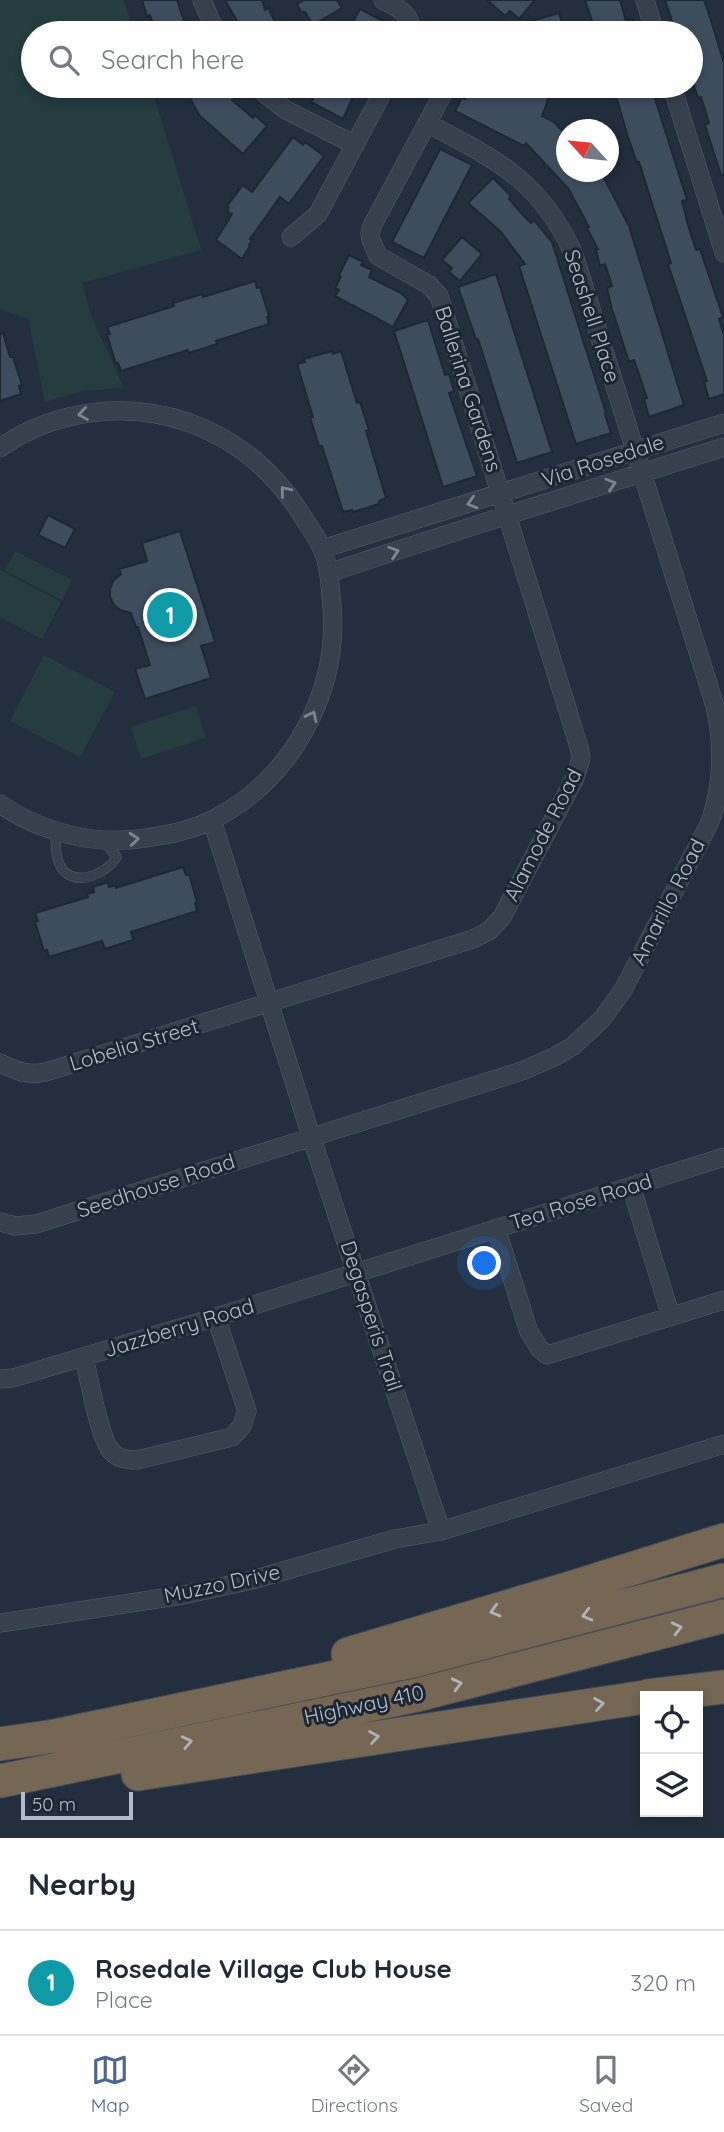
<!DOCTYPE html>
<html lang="en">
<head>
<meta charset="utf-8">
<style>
  body { margin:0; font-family:Quicksand,sans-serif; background:#f6f6f7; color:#1f2937 }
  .controls { position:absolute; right:21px; bottom:21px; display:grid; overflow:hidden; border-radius:0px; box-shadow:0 4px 10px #0003 }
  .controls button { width:63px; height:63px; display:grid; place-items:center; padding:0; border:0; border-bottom:2px solid #e0e1e3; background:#fff; color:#1f2937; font:35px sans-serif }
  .compass { position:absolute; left:556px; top:119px; width:63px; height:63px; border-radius:50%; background:#fff; box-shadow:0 4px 10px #0003; rotate:297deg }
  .scale { position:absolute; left:21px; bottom:18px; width:112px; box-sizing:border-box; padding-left:7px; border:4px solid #b3bcc9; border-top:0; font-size:19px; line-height:24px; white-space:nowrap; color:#b3bcc9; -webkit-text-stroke:5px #1c2633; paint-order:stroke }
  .you { position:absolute; left:485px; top:1264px; width:24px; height:24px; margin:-18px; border:5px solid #fff; border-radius:50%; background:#1a73e8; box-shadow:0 0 0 10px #1a73e833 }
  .badge { display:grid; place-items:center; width:46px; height:46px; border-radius:50%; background:#4d6890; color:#fff; font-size:23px; font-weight:700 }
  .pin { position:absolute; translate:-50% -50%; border:4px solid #fff; box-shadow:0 2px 7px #0006 }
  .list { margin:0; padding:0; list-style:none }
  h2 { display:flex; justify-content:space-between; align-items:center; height:91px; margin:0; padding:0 28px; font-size:30px }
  h2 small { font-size:23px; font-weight:400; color:#747a83 }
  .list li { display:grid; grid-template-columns:46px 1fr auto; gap:21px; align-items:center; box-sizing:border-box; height:105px; padding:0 28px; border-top:2px solid #e0e1e3 }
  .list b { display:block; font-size:26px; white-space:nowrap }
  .list p { margin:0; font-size:23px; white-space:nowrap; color:#747a83 }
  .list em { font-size:23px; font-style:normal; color:#747a83 }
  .icon { flex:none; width:38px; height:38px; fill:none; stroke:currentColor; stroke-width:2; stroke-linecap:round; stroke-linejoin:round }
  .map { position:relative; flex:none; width:724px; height:1838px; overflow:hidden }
  .search { position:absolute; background:#fff; box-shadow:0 4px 10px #0003; left:21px; right:21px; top:21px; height:77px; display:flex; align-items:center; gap:18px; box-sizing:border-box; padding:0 24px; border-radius:38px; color:#747a83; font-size:26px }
  .sheet { height:196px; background:#fff }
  nav { display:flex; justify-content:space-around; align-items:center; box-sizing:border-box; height:98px; border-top:2px solid #e0e1e3; background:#fff; font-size:19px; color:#747a83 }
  nav a { display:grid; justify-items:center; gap:4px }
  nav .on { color:#4d6890 }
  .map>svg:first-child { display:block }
  .green { fill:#253d3f }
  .building { fill:#3e4d5e; stroke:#1e2835; stroke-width:2 }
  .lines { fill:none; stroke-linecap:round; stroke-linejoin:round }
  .service-casing { stroke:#555f6c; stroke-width:10 }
  .minor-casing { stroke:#555f6c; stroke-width:19 }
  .motorway-casing { stroke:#424c59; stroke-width:35 }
  .service { stroke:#37414e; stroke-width:9 }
  .minor { stroke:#37414e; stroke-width:18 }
  .motorway { stroke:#756753; stroke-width:33 }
  .oneway { stroke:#7b8592 }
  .oneway2 { stroke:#adb4bd }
  .labels { text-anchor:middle; stroke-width:6; stroke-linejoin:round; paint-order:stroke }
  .street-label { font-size:21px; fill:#b3bcc9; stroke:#1c2633 }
</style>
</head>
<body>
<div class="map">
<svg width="724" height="1838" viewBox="0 0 724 1838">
  <rect width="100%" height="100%" fill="#232f3e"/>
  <path class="green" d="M0,0H124L134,33H33V86H151L201,250L82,283L91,315L124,388L82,391L45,402L28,318L20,317L0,309Z
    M15,551L72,580L62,600L5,571Z
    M0,570L61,602L42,639L0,617Z
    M44,655L115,692L80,757L10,721Z
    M196,706L206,738L141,759L131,727Z"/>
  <path class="building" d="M142,0H177L188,33H156L150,15L147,16Z
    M225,0H262L265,10L268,8L278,27L276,28L279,33H244Z
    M304,0H337L342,8L313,25L305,12H301L297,4Z
    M487,0H535L519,19L510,11L505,16Z
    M585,0H620L626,21L632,19L636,33H596Z
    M665,0H704L709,14L724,63V175H721L705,125L709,123L701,97L698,98L691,77V33H676Z
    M360,9L399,29L400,33H347Z
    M559,13L565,33H535L524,23Z
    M183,86H222L235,97L232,100L253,118L255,115L267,126L243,154L200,116Z
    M320,86H358L343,119L311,102Z
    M472,86H553L542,116L554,122L566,135V172H601L629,226L684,405L649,417L644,399L647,398L634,360L629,362L612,309L607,288L612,286L605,264L600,266L596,250L598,249L587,228L589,227L568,188L526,143L524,146L455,111L462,98L465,99Z
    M613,86H651L687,200L682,201L688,225L696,250L700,249L723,317L719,319L724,335V394L709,399L704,382L707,381L668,264L671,263L639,162L637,163L628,137Z
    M293,137L303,145L305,142L324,156L289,204L280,197L250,239L252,240L249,245L250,246L242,259L216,240L232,214L227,211L229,208L227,206L243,185L252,192Z
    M440,149L472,165L424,258L392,242Z
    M493,178L511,196L509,199L522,214L531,223L534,220L552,242L606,413L605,414L611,433L576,444L519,266L525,264L501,232L468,203Z
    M462,237L482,254L460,281L449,272L452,268L442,260Z
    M349,255L363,262L361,265L372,270L369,277L401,293L408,300L393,327L335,296L339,290L335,288L341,277L339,275Z
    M496,274L552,452L517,463L478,339H476L458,287Z
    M255,281L257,288L260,287L269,316L267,317L269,324L216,341L217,344L189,353L188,350L121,371L118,363L116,364L107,335L110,334L107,327L174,306L173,303L202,294L203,297Z
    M428,320L445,375L449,374L454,391L449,393L477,476L443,487L394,331Z
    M3,333L10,357H13L22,385L19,386L21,394L0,401V334Z
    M332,351L333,354L341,351L357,403L360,402L369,430L366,431L386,498L379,501V504L353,512L352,510L343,512L322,446H319L310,417H313L297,364L305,362L304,359Z
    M48,515L75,529L65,548L38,535Z
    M180,531L215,642L201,646L211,678L145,699L135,669L150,665L138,627H136L131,613L120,610L114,605L110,597V589L113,581L121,574L119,569L147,561L142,543Z
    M183,867L186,875L189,874L197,902L195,903L197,911L131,932L133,940L105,949L102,941L49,957L47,950L44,951L35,922L38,921L35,913L88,897L87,894L94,892L93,887L108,882L109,887L116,885V888Z"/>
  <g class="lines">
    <g class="service-casing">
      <path id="service" d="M55,831C56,843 55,861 63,870C79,887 106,873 117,857L104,841"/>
    </g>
    <g class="minor-casing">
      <path id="minor" d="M202,0L216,33
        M383,0C398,8 412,13 411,33
        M645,0L655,33
        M255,86L286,110L355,145
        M672,86L724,253
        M291,237L318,214L386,86
        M0,448C54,410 125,401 187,422C239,440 278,475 306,522C312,531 318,539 322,549C330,567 330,587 332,606C339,694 291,780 212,820C192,830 168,835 146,838C95,846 42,833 0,804
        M322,549L724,423
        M329,573C460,529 592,489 724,447
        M212,820L311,1136L441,1531
        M0,1063C16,1071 28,1076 46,1072L473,939L489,931L502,917L575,778L581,758L579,747L439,296L429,285L378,256L371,240L370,234L372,226L447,86
        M631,1186L671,1317
        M0,1222L15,1226L36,1224L522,1071L556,1056L573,1046L602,1019L623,990L710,822C723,784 724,746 715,706L574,255C541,180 495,159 427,123
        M496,1228L529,1332L539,1348L547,1355L724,1300
        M84,1357C89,1377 99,1439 112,1452C118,1459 129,1460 137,1460L232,1437L242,1426L247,1411L216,1317
        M0,1379L13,1378L216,1317L724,1157
        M0,1623L183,1595L252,1580L395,1539L441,1531L724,1444"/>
    </g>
    <g class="motorway-casing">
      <path id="motorway" d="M348,1654L567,1589L724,1540
        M648,1696L724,1687
        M0,1744L55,1736L417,1660L724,1580
        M138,1774L645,1697
        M0,1781L417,1695L724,1616"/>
    </g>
    <use href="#service" class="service"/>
    <use href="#minor" class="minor"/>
    <use href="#motorway" class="motorway"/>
  </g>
  <defs><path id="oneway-chevron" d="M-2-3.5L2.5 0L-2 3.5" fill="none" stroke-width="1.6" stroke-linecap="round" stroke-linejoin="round" transform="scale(1.75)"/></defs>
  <g class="oneway">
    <use href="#oneway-chevron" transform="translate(83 414) rotate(171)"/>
    <use href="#oneway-chevron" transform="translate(611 484) rotate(-18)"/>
    <use href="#oneway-chevron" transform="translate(285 491) rotate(-129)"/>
    <use href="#oneway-chevron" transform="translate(472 503) rotate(163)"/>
    <use href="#oneway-chevron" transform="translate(394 552) rotate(-18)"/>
    <use href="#oneway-chevron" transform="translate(312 716) rotate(-64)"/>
    <use href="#oneway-chevron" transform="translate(134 839) rotate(-5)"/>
  </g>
  <g class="oneway2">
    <use href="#oneway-chevron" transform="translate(495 1611) rotate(164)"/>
    <use href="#oneway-chevron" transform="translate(587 1615) rotate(165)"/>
    <use href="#oneway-chevron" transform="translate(677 1628) rotate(-14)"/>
    <use href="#oneway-chevron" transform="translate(457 1684) rotate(-14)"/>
    <use href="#oneway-chevron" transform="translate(599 1704) rotate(-9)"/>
    <use href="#oneway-chevron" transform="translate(374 1737) rotate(-9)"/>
    <use href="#oneway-chevron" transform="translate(187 1742) rotate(-12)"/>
  </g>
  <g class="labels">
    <g class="street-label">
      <text transform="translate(592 316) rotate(72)" y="7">Seashell Place</text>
      <text transform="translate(468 389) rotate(72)" y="7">Ballerina Gardens</text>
      <text transform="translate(603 461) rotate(-18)" y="7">Via Rosedale</text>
      <text transform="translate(543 835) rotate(-63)" y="7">Alamode Road</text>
      <text transform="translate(668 902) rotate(-63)" y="7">Amarillo Road</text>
      <text transform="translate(134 1045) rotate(-17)" y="7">Lobelia Street</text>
      <text transform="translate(156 1186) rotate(-18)" y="7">Seedhouse Road</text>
      <text transform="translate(581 1202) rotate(-17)" y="7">Tea Rose Road</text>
      <text transform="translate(371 1316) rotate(72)" y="7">Degasperis Trail</text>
      <text transform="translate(179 1328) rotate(-17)" y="7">Jazzberry Road</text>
      <text transform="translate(222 1584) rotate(-12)" y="7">Muzzo Drive</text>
      <text transform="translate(364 1705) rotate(-12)" y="7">Highway 410</text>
    </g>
  </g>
</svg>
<div class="controls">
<button><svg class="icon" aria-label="locate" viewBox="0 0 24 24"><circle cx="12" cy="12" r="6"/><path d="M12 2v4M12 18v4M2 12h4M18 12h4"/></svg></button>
<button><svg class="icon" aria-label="layers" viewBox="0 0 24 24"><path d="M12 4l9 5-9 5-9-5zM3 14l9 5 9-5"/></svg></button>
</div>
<svg class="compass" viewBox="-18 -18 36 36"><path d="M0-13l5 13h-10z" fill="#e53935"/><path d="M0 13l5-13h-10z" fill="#747a83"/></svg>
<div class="scale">50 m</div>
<div class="you"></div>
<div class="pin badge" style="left:170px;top:615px;background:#0f9aa8">1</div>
<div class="search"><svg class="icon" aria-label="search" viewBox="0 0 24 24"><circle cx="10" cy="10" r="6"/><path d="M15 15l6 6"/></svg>Search here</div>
</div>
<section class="sheet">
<h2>Nearby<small></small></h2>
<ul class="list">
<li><span class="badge" style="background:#0f9aa8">1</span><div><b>Rosedale Village Club House</b><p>Place</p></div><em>320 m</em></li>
</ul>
</section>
<nav>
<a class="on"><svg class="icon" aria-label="map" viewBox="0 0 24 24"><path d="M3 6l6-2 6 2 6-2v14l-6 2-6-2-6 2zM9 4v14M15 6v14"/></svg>Map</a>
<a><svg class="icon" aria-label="directions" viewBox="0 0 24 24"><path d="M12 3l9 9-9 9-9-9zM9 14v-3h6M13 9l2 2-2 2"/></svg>Directions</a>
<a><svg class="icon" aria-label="saved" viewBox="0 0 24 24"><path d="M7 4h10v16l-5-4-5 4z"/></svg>Saved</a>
</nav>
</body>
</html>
